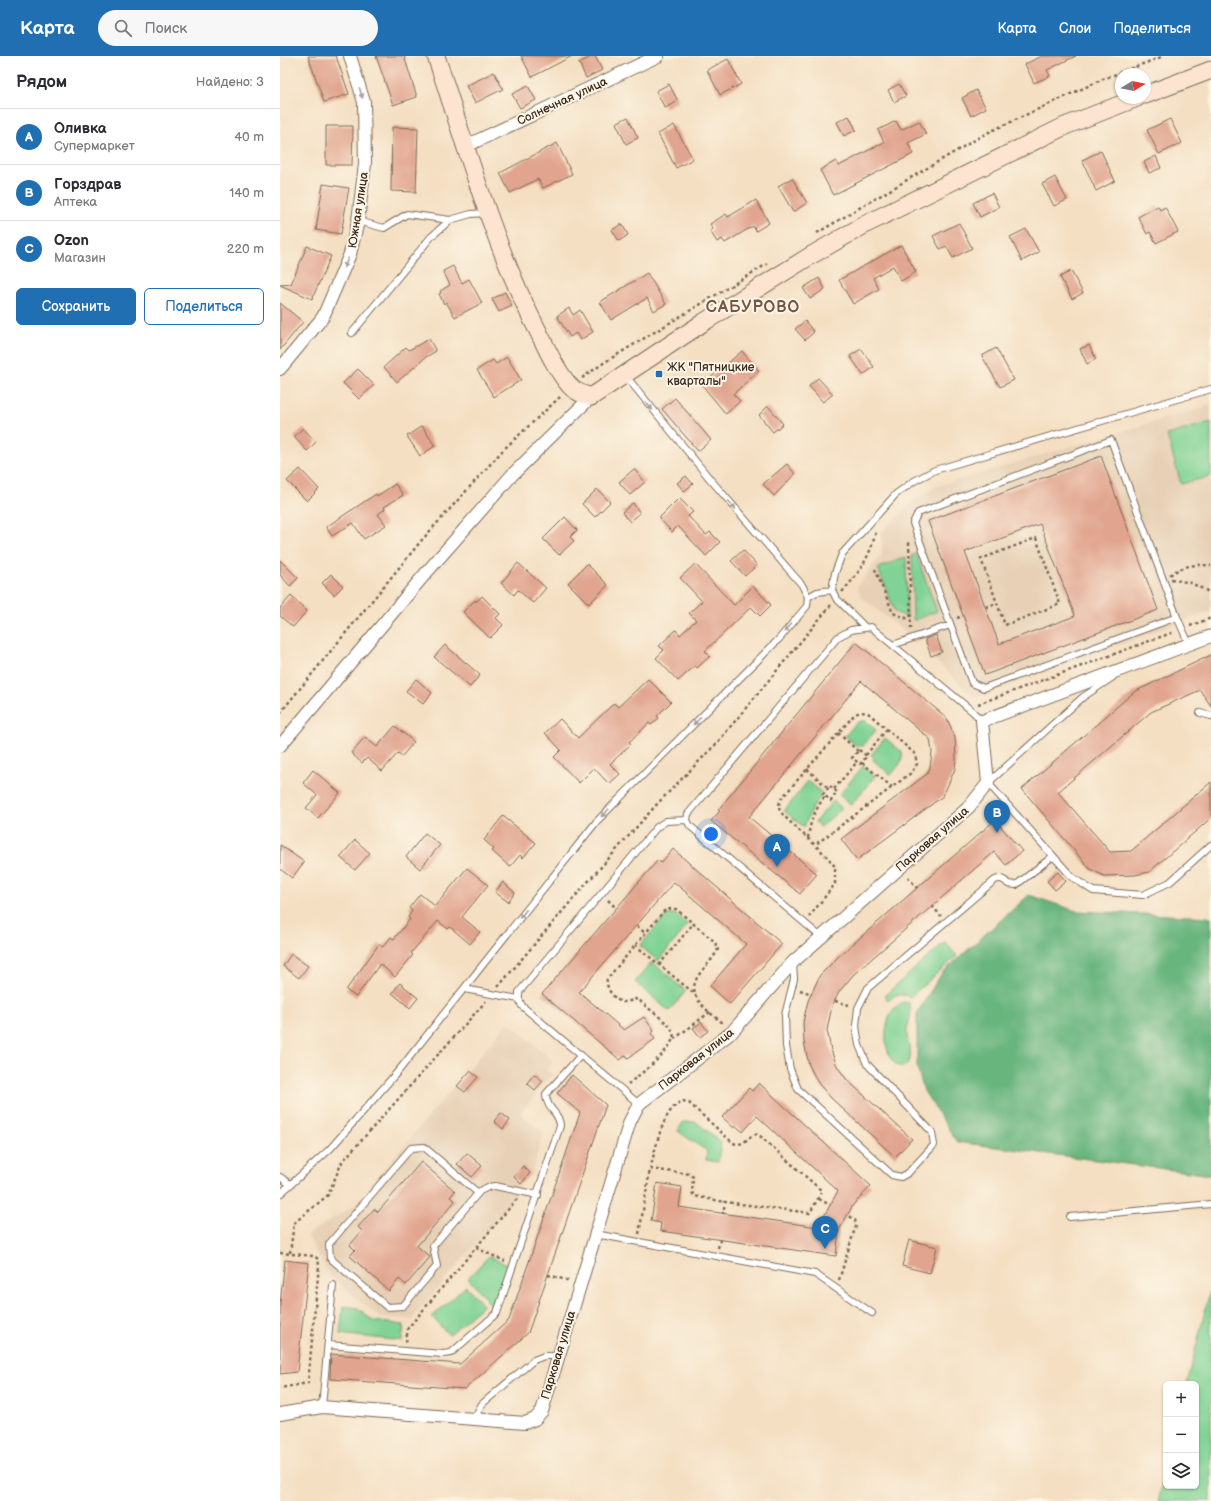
<!DOCTYPE html>
<html lang="ru">
<head>
<meta charset="utf-8">
<style>
  body { margin:0; font-family:"Balsamiq Sans",sans-serif; background:#f7f7f7; color:#2b2b33 }
  .controls { position:absolute; right:12px; bottom:12px; display:grid; overflow:hidden; border-radius:6px; box-shadow:0 1px 3px #0004 }
  .controls button { width:36px; height:36px; display:grid; place-items:center; padding:0; border:0; border-bottom:1px solid #e1e1e2; background:#fff; color:#2b2b33; font:20px sans-serif }
  .compass { position:absolute; left:835px; top:12px; width:36px; height:36px; border-radius:50%; background:#fff; box-shadow:0 1px 3px #0004; rotate:80deg }
  .you { position:absolute; left:431px; top:778px; width:14px; height:14px; margin:-10px; border:3px solid #fff; border-radius:50%; background:#1a73e8; box-shadow:0 0 0 6px #1a73e833 }
  .badge { display:grid; place-items:center; width:26px; height:26px; border-radius:50%; background:#1f6fb2; color:#fff; font-size:13px; font-weight:700 }
  .pin { position:absolute; translate:-50% -33px; filter:drop-shadow(0 1px 2px #0008) }
  .pin::after { content:''; position:absolute; top:21px; width:14px; height:12px; background:inherit; clip-path:polygon(0 0,100% 0,50% 100%) }
  .list { margin:0; padding:0; list-style:none }
  h2 { display:flex; justify-content:space-between; align-items:center; height:52px; margin:0; padding:0 16px; font-size:17px }
  h2 small { font-size:13px; font-weight:400; color:#7c7c81 }
  .list li { display:grid; grid-template-columns:26px 1fr auto; gap:12px; align-items:center; box-sizing:border-box; height:56px; padding:0 16px; border-top:1px solid #e1e1e2 }
  .list b { display:block; font-size:15px; white-space:nowrap }
  .list p { margin:0; font-size:13px; white-space:nowrap; color:#7c7c81 }
  .list em { font-size:13px; font-style:normal; color:#7c7c81 }
  .actions { display:flex; gap:8px; padding:12px 16px }
  .actions a { flex:1; padding:9px 0; border:1px solid #1f6fb2; border-radius:6px; text-align:center; font-size:14px; color:#1f6fb2 }
  .actions .main { background:#1f6fb2; color:#fff }
  .icon { flex:none; width:22px; height:22px; fill:none; stroke:currentColor; stroke-width:2; stroke-linecap:round; stroke-linejoin:round }
  .map { position:relative; flex:none; width:931px; height:1445px; overflow:hidden }
  header { display:flex; align-items:center; gap:24px; box-sizing:border-box; height:56px; padding:0 20px; background:#1f6fb2; color:#fff }
  header strong { font-size:19px }
  nav { display:flex; gap:22px; margin-inline-start:auto; font-size:14px }
  .search { width:280px; height:36px; background:#f7f7f7; display:flex; align-items:center; gap:10px; box-sizing:border-box; padding:0 14px; border-radius:22px; color:#7c7c81; font-size:15px }
  main { display:flex }
  aside { flex:1; background:#fff }
  .map>svg:first-child { display:block }
  .built { fill:#e7d0b5 }
  .green { fill:#81d395; stroke:#5e7e5a }
  .forest { fill:#68b57e; stroke:#52704e }
  .building { fill:#e1a48e; fill-rule:evenodd }
  .lines { fill:none; stroke-linecap:round; stroke-linejoin:round }
  .lane-casing { stroke:#7c6957; stroke-width:8 }
  .street-casing { stroke:#7c6957; stroke-width:14 }
  .secondary-casing { stroke:#7c6957; stroke-width:19 }
  .path { stroke:#7c6957; stroke-width:2.5; stroke-dasharray:3 3; stroke-linecap:butt }
  .lane { stroke:#fff; stroke-width:6 }
  .street { stroke:#fff; stroke-width:12 }
  .secondary { stroke:#fde4d1; stroke-width:17 }
  .oneway { fill:#a79f9a }
  .poi-dot { fill:#1f6fb2; stroke:#fcf5e5; stroke-width:1.5 }
  .labels { text-anchor:middle; stroke-width:4; stroke-linejoin:round; paint-order:stroke }
  .street-label { font-size:12px; fill:#3b2a1e; stroke:#fcf5e5 }
  .poi-label { font-size:12px; fill:#3b2a1e; stroke:#fcf5e5; text-anchor:start }
  .district-label { font-size:16px; font-weight:bold; letter-spacing:1px; fill:#755545; stroke:#fcf5e5 }
</style>
</head>
<body>
<header>
<strong>Карта</strong>
<div class="search"><svg class="icon" aria-label="search" viewBox="0 0 24 24"><circle cx="10" cy="10" r="6"/><path d="M15 15l6 6"/></svg>Поиск</div>
<nav><a>Карта</a><a>Слои</a><a>Поделиться</a></nav>
</header>
<main>
<aside>
<h2>Рядом<small>Найдено: 3</small></h2>
<ul class="list">
<li><span class="badge">A</span><div><b>Оливка</b><p>Супермаркет</p></div><em>40 m</em></li>
<li><span class="badge">B</span><div><b>Горздрав</b><p>Аптека</p></div><em>140 m</em></li>
<li><span class="badge">C</span><div><b>Ozon</b><p>Магазин</p></div><em>220 m</em></li>
</ul>
<div class="actions"><a class="main">Сохранить</a><a>Поделиться</a></div>
</aside>
<div class="map">
<svg width="931" height="1445" viewBox="0 0 931 1445">
  <rect width="100%" height="100%" fill="#fcf5e5"/>
  <filter id="ink" filterUnits="userSpaceOnUse"><feTurbulence type="fractalNoise" baseFrequency=".025" numOctaves="2"/><feDisplacementMap in="SourceGraphic" scale="8" xChannelSelector="R" yChannelSelector="G"/><feConvolveMatrix kernelMatrix="1 2 1 2 8 2 1 2 1" color-interpolation-filters="sRGB"/></filter>
  <filter id="wash" filterUnits="userSpaceOnUse"><feTurbulence type="fractalNoise" baseFrequency=".012" numOctaves="4" result="noise"/><feDisplacementMap in="SourceGraphic" scale="16" xChannelSelector="R" yChannelSelector="G"/><feGaussianBlur stdDeviation="0.9" result="paint"/><feColorMatrix in="noise" values="0 0 0 0 0 0 0 0 0 0 0 0 0 0 0 0 0 1.4 0 .05"/><feComposite in="paint" operator="in"/></filter>
  <g filter="url(#wash)">
    <rect width="100%" height="100%" fill="#f4dfc2"/>
    <path class="built" d="M931,349V555L695,642L651,600L645,582L631,587L628,578L581,541L577,530L602,498V476L633,445L657,430Z
      M228,966L273,1005L266,1014L272,1019L240,1057L264,1077L251,1120L239,1129L232,1145L132,1263L99,1261L50,1220L27,1179L73,1150Z"/>
    <path class="green" d="M931,366V420L901,428L887,379Z
      M636,498L657,555L635,564L633,563L632,499Z
      M626,501L627,561L615,556L598,512Z
      M581,665H586L596,674L582,691L579,688L577,690L565,680L576,667Z
      M605,682L622,696C624,706 617,711 611,719L593,704L594,702L591,699Z
      M583,710L595,720L571,749L559,739Z
      M528,725L541,736L539,738L541,740L532,752L524,771L504,755Z
      M553,745L562,752L541,771L535,766Z
      M390,858H395L408,869L378,905L360,890L384,861Z
      M665,886L677,900L629,942L627,939H615L608,945L604,940Z
      M372,906L406,935L389,955L355,926Z
      M624,946L629,947C634,958 627,966 627,977C627,989 634,997 628,1008L622,1011C600,1007 600,952 624,946Z
      M403,1066H416L441,1086L438,1106L426,1104L427,1095L398,1075Z
      M209,1200L229,1210L213,1251L188,1222Z
      M186,1230L203,1249L169,1279L152,1261Z
      M931,1231V1445H878L886,1412V1430H916V1328H907Z
      M63,1250L78,1252L93,1265L124,1269L122,1285L60,1278Z"/>
    <path class="forest" d="M749,839L796,855L931,861V1119L677,1086L644,1035L637,1012V957L662,917Z"/>
    <g id="blocks">
      <path class="building" d="M28,0H56L69,38L44,46Z
        M96,0H124L137,41L113,49Z
        M241,0H292L252,21Z
        M313,0H315L322,14L306,22L299,7Z
        M762,0H796L767,14L770,20L754,27L745,8Z
        M448,3L461,28L440,39L427,14Z
        M214,16L223,33L195,47L186,30Z
        M389,28L398,45L385,52L376,35Z
        M619,28L626,40L614,46L608,34Z
        M248,30L256,44L240,52L232,38Z
        M696,34L706,52L691,60L682,42Z
        M569,60L576,74L564,80L557,66Z
        M348,61L358,82L346,88L336,67Z
        M890,63L902,87L879,98L867,74Z
        M616,65L621,74L639,65L646,78L628,87L633,98L553,139L540,114L556,105L559,110L604,86L598,74Z
        M394,69L413,103L396,112L378,78Z
        M46,70H73L72,109H46Z
        M112,71L138,72L136,136L111,135Z
        M277,87L292,118L263,132L258,123L230,137L220,117Z
        M821,95L835,125L816,135L802,104Z
        M876,100L881,112L869,117L864,106Z
        M775,121L787,144L774,150L762,128Z
        M512,122L527,147L513,156L498,130Z
        M43,128L69,132L61,178L36,174Z
        M712,137L719,151L700,161L693,147Z
        M476,144L489,167L476,175L473,170L445,187L442,183L437,186L430,175L433,173L430,168L446,158L448,161Z
        M878,150L880,154L885,151L898,176L876,187L870,176L867,178L858,161Z
        M679,167L692,192L673,202L666,190L660,193L653,180Z
        M342,168L348,179L339,185L332,174Z
        M746,173L759,196L742,205L730,181Z
        M621,189L636,216L621,225L613,210L593,222L599,233L573,248L559,224Z
        M27,190L51,200L32,243L0,229L11,228Z
        M173,210L182,227L189,223L202,247L175,261L166,246L164,248L159,238L161,237L160,235L170,229L163,215Z
        M791,215L803,237L792,243L780,221Z
        M367,217L386,248L374,255L367,242L331,264L320,246Z
        M539,222L545,233L530,243L523,232Z
        M225,236L232,250L219,256L212,243Z
        M0,247L23,266L0,294Z
        M289,252L293,259L300,254L313,276L300,284L296,277L290,281L277,260Z
        M525,265L534,276L525,284L515,273Z
        M149,283L156,295L146,301L117,326L104,311L126,291L129,294Z
        M809,289L816,303L807,308L800,293Z
        M716,292L734,324L720,331L702,300Z
        M581,293L594,311L583,319L570,300Z
        M462,295L479,315L453,338L460,345L446,358L422,329Z
        M227,301L241,324L214,341L197,314L213,304L216,308Z
        M78,313L94,329L79,343L63,327Z
        M538,322L553,338L543,346L529,330Z
        M395,342L431,384L418,395L382,353Z
        M488,350L503,368L493,376L479,359Z
        M142,370L155,390L140,400L127,380Z
        M23,372L36,386L27,395L14,381Z
        M821,400L878,554L705,619L648,465ZM760,468L795,560L719,588L685,496Z
        M507,408L515,418L494,440L483,428Z
        M20,413L39,433L27,445L7,425Z
        M354,413L365,426L350,439L339,426Z
        M406,420L413,428L404,435L397,427Z
        M115,428L123,439L104,451L105,453L98,458L106,469L84,483L73,467L52,480L46,471L96,438L97,440Z
        M317,433L330,446L315,461L302,448Z
        M399,442L413,456L408,460L426,479L430,476L440,486L426,500L398,470L392,476L379,462Z
        M353,447L360,457L350,466L342,456Z
        M285,461L297,474L290,481L294,485L279,499L263,483Z
        M463,494L477,509L465,520L451,505Z
        M0,504L18,522L10,530L0,519Z
        M238,507L266,532L253,547L238,534L234,539L221,527Z
        M307,508L328,529L309,548L288,527Z
        M415,508L454,549L473,530L491,549L480,560L471,551L425,595L430,600L417,612L415,610L398,625L376,602L384,594L379,590L396,574L400,579L416,564L409,557L422,545L400,522Z
        M51,518L63,530L54,539L42,527Z
        M11,540L27,555L13,571L0,560V552Z
        M202,540L220,558L216,562L223,569L210,582L183,556L195,544L196,546Z
        M656,579L662,596L651,600L645,583Z
        M576,586L667,662L675,682L676,703L675,713L663,740L577,804L561,783L647,718L650,711L652,696L650,683L581,625L469,761L537,818L520,838L431,765L440,755L438,754Z
        M165,589L200,619L190,631L154,601Z
        M931,599V650L920,634L871,656L778,736L830,796L851,795L931,726V762L869,816L855,819L824,820L810,813L742,733L854,636Z
        M136,623L152,637L143,648L126,635Z
        M368,623L391,646L377,660L379,662L371,669L369,667L349,686L351,688L330,708L340,718L329,728L314,712L299,727L274,701L281,694L265,677L280,663L298,682L334,647L338,651Z
        M115,670L134,686L122,700L118,697L102,715L87,702L82,707L71,697L85,681L97,691Z
        M33,714L60,737L38,762L26,752L37,739L23,727Z
        M223,760L256,787L243,802L240,799L230,811L212,795L214,793L204,784Z
        M715,764L742,795L726,809L714,796L573,919L559,936L552,950L547,974L551,994L557,1010L567,1024L632,1083L615,1101L551,1042L538,1027L529,1009L524,986L523,966L528,945L540,919L558,901Z
        M145,777L160,789L140,813L126,801Z
        M75,784L90,797L75,814L60,801Z
        M0,789L24,806L12,822L0,813Z
        M393,793L502,888L450,948L430,930L466,888L394,826L299,936L344,974L364,961L374,975L371,977L375,983L348,1002L346,999L340,1004L262,938L378,804L381,807Z
        M187,812L208,829L182,861L200,876L190,888L170,871L168,873L158,865L131,897L133,899L115,921L100,908L76,941L66,934L99,888L103,891L111,881L114,883L130,863L128,861L132,855L129,852L140,838L155,850Z
        M778,816L786,825L775,834L767,825Z
        M223,826L235,837L228,846L215,836Z
        M11,898L28,910L19,922L3,910Z
        M120,927L138,942L130,952L112,937Z
        M421,966L428,975L420,981L413,972Z
        M190,1015L198,1021L185,1036L177,1030Z
        M254,1018L263,1025L255,1034L247,1027Z
        M292,1019L326,1049L248,1277L185,1333L50,1323L51,1298L180,1308L229,1264L300,1057L277,1037Z
        M479,1027L591,1130L573,1149L559,1174L556,1200L380,1175L381,1167L371,1165L377,1127L402,1131L399,1151L538,1171L558,1135L477,1060L463,1076L456,1070L454,1072L442,1061L469,1032L472,1035Z
        M221,1057L230,1064L223,1073L214,1065Z
        M187,1097L202,1110L192,1121L177,1108Z
        M141,1106L175,1135L170,1141L175,1145L137,1190L150,1201L126,1229L119,1223L109,1235L70,1200L75,1194L70,1189L82,1175L78,1171L94,1153L98,1156Z
        M243,1110L250,1117L241,1128L234,1121Z
        M629,1184L657,1191L650,1217L622,1210Z
        M5,1204L29,1207L17,1316L0,1318V1247Z"/>
    </g>
  </g>
  <g filter="url(#ink)">
    <use href="#blocks" fill-opacity="0" stroke="#7c6957" stroke-width="1"/>
    <g class="lines">
      <g class="lane-casing">
        <path id="lane" d="M78,165L104,172L127,158L170,164L191,158L206,157
          M72,277L151,181L170,164
          M528,541L537,536L552,534
          M897,561L704,632L692,627L633,467L638,457L831,384L897,561L909,588
          M585,571L556,542L552,534L555,517L562,498L616,438L634,425L655,414L931,333
          M613,589L670,569
          M833,621L803,641L708,727L792,821L813,835L863,839L890,826L931,789
          M920,657L931,660
          M541,881L410,770L407,764L408,758L558,581L571,574L591,571L692,655L702,665
          M513,907L514,923L505,959L506,990L510,1013L518,1033L612,1119L621,1121L628,1117L654,1089L652,1076L587,1008L579,989L576,970L578,952L588,932L715,824C721,822 724,823 728,828L736,829L772,801
          M184,933L239,943
          M359,1048L242,950L239,943V936L377,771L386,765L407,764
          M0,1121L10,1128
          M198,1137L144,1091L131,1092L49,1188L50,1202L107,1251L123,1250L157,1210L153,1190L200,1135L208,1131L215,1130L258,1139
          M0,1138L50,1093L120,1013L317,765L499,583L527,550L528,541L522,529L430,423L345,319
          M790,1161L931,1148
          M315,1178L535,1218L592,1257
          M48,1289L163,1298L171,1297L217,1257L280,1070C280,1056 266,1054 266,1038L301,999
          M42,1351L53,1229
          M194,1363L202,1348L254,1304L264,1300H278"/>
      </g>
      <g class="street-casing">
        <path id="street" d="M186,90L378,0
          M0,313L43,261L70,198L78,165L85,108L84,46L70,0
          M0,690L146,517L232,419L311,341
          M0,1358L42,1351L245,1367L255,1363L262,1355L350,1065L359,1048L452,976L513,906L689,751L708,727L702,665L931,580"/>
      </g>
      <g class="secondary-casing">
        <path id="secondary" d="M156,0C186,90 214,191 258,275C267,293 276,314 290,330C295,336 303,338 311,341L424,266L530,200L586,168L785,70L857,42
          M865,39L931,14"/>
      </g>
      <path class="path" d="M537,177L705,78L823,23L884,0
        M302,322L325,306L487,208
        M756,482L780,548L725,569L701,503Z
        M629,486L631,574
        M595,513L613,557L631,564
        M890,519C902,510 916,507 931,510
        M891,523L911,527L931,537
        M562,536C580,516 590,501 596,475
        M706,551L717,547
        M677,562L683,560
        M910,570L931,562
        M698,648L894,576
        M0,657L141,485L224,393L280,341
        M558,677L578,695
        M579,694L587,700L580,708L572,702Z
        M586,699L607,673
        M582,707L612,731
        M527,713L548,732
        M550,730L557,736L551,745L543,738Z
        M554,733L577,706
        M528,782C530,765 535,754 545,740
        M628,821L637,832
        M328,844L336,852
        M652,850L661,860
        M529,861L555,828V811C546,795 500,761 499,752C498,749 500,746 501,743L575,658L581,656L588,657L635,698L637,708L631,717L536,788
        M357,870L365,877
        M355,889L415,938
        M379,909L413,868
        M218,931L298,837L378,747L437,687L551,549
        M520,934L532,938
        M555,945L569,949
        M394,983L430,956
        M348,1028C359,1019 402,988 392,974C388,966 367,952 360,945L355,943C352,944 348,946 345,946C335,947 325,931 327,923L384,855L390,853H396L435,886L438,893C434,902 427,908 421,916C402,939 427,954 444,968
        M370,1113C376,1093 382,1052 403,1045L409,1047L453,1087C464,1091 467,1081 476,1078L480,1080L542,1135L530,1157L445,1146L443,1158
        M539,1143L550,1149
        M359,1178L370,1113L410,1118L413,1121L412,1136L414,1140L445,1146
        M196,1192L225,1205
        M438,1192L440,1184
        M0,1197L34,1200L38,1203L39,1209L28,1327L0,1332
        M10,1197L14,1167L48,1139L62,1106L206,945
        M268,1219L290,1225
        M559,1224L576,1169L575,1164L568,1159
        M126,1286L128,1272L237,1143"/>
      <use href="#lane" class="lane"/>
      <use href="#street" class="street"/>
      <use href="#secondary" class="secondary"/>
    </g>
    <defs><path id="oneway-solid" d="M-6-.8H1V-3.2L6.5 0L1 3.2V.8H-6Z"/></defs>
    <g class="oneway">
      <use href="#oneway-solid" transform="translate(81 37) rotate(73)"/>
      <use href="#oneway-solid" transform="translate(66 207) rotate(114)"/>
      <use href="#oneway-solid" transform="translate(369 350) rotate(51)"/>
      <use href="#oneway-solid" transform="translate(452 449) rotate(49)"/>
      <use href="#oneway-solid" transform="translate(508 572) rotate(132)"/>
      <use href="#oneway-solid" transform="translate(417 665) rotate(135)"/>
      <use href="#oneway-solid" transform="translate(325 757) rotate(135)"/>
      <use href="#oneway-solid" transform="translate(243 858) rotate(128)"/>
    </g>
  </g>
  <rect class="poi-dot" x="375" y="314" width="8" height="8" rx="2"/>
  <g class="labels">
    <g class="street-label">
      <text transform="translate(282 45) rotate(-25)" y="4">Солнечная улица</text>
      <text transform="translate(78 154) rotate(-81)" y="4">Южная улица</text>
      <text transform="translate(652 783) rotate(-41)" y="4">Парковая улица</text>
      <text transform="translate(416 1003) rotate(-38)" y="4">Парковая улица</text>
      <text transform="translate(278 1299) rotate(-73)" y="4">Парковая улица</text>
    </g>
    <g class="poi-label">
      <text x="387" y="315">ЖК "Пятницкие<tspan x="387" dy="14">кварталы"</tspan></text>
    </g>
    <g class="district-label">
      <text x="473" y="256">САБУРОВО</text>
    </g>
  </g>
</svg>
<div class="controls">
<button>+</button>
<button>−</button>
<button><svg class="icon" aria-label="layers" viewBox="0 0 24 24"><path d="M12 4l9 5-9 5-9-5zM3 14l9 5 9-5"/></svg></button>
</div>
<svg class="compass" viewBox="-18 -18 36 36"><path d="M0-13l5 13h-10z" fill="#e53935"/><path d="M0 13l5-13h-10z" fill="#7c7c81"/></svg>
<div class="you"></div>
<div class="pin badge" style="left:497px;top:811px">A</div>
<div class="pin badge" style="left:717px;top:777px">B</div>
<div class="pin badge" style="left:545px;top:1193px">C</div>
</div>
</main>
</body>
</html>
